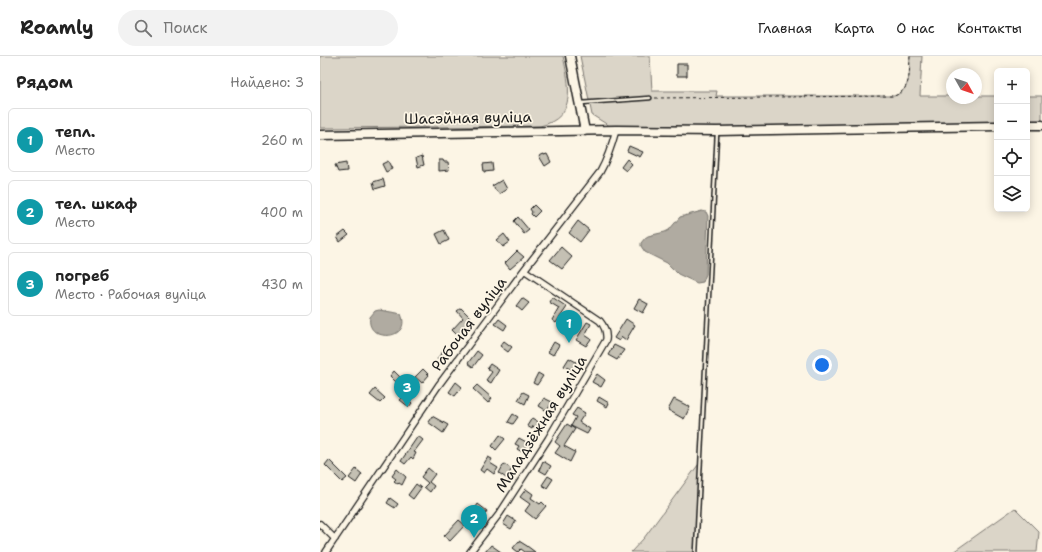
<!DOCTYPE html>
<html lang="ru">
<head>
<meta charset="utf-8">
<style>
  body { margin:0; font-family:"Shantell Sans",sans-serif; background:#f2f2f2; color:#222 }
  .controls { position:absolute; right:12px; top:12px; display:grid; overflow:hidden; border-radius:6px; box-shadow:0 2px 10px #0003 }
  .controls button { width:36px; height:36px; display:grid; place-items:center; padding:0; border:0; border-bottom:1px solid #e0e0e0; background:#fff; color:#222; font:20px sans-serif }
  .compass { position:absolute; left:626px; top:12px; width:36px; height:36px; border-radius:50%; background:#fff; box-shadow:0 2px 10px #0003; rotate:130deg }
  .you { position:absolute; left:502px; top:309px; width:14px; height:14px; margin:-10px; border:3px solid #fff; border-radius:50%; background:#1a73e8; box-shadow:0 0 0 6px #1a73e833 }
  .badge { display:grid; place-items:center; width:26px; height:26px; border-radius:50%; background:#2563eb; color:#fff; font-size:13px; font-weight:700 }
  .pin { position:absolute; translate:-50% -33px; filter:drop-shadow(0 1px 2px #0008) }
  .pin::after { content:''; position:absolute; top:21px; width:14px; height:12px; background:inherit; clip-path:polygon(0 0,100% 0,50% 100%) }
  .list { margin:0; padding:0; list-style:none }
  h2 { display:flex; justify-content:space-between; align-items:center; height:52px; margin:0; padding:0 16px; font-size:17px }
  h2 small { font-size:13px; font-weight:400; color:#767676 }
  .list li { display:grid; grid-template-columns:26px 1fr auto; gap:12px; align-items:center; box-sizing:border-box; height:64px; margin:0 8px 8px; padding:0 8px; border:1px solid #e0e0e0; border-radius:6px }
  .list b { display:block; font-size:15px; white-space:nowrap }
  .list p { margin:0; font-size:13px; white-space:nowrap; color:#767676 }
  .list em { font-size:13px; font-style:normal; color:#767676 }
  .icon { flex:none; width:22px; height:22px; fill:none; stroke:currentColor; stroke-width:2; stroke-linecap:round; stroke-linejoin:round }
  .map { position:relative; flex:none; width:722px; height:496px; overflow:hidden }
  header { display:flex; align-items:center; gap:24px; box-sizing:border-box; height:56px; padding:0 20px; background:#fff; border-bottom:1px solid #e0e0e0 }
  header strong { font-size:19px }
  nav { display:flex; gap:22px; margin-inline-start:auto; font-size:14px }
  .search { width:280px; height:36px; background:#f2f2f2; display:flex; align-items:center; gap:10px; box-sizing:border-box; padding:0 14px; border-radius:22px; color:#767676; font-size:15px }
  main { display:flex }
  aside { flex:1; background:#fff }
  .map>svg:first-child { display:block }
  .green { fill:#dbd5c8; stroke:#7c7872 }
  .water { fill:#b0aba1; stroke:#75726c }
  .building { fill:#c4c0b3; stroke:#1c1c1c }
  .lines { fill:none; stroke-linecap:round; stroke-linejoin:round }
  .lane-casing { stroke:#1c1c1c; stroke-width:5.5 }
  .street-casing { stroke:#1c1c1c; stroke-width:8 }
  .secondary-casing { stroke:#1c1c1c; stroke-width:11 }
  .path { stroke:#1c1c1c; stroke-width:1; stroke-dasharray:3 3; stroke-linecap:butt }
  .lane { stroke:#fcf5e5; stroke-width:2.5 }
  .street { stroke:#fcf5e5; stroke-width:5.5 }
  .secondary { stroke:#fcf5e5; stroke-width:8 }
  .labels { text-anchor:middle; stroke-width:3.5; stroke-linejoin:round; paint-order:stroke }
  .street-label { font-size:15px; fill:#1c1c1c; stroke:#fcf5e5 }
</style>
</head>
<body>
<header>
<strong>Roamly</strong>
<div class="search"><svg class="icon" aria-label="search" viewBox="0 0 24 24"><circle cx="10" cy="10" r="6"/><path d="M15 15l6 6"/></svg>Поиск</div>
<nav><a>Главная</a><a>Карта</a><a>О нас</a><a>Контакты</a></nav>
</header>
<main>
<aside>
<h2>Рядом<small>Найдено: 3</small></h2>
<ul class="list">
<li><span class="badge" style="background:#0f9aa8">1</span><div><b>тепл.</b><p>Место</p></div><em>260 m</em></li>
<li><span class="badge" style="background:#0f9aa8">2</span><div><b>тел. шкаф</b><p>Место</p></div><em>400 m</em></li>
<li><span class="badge" style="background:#0f9aa8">3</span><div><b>погреб</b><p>Место · Рабочая вуліца</p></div><em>430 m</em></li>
</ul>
</aside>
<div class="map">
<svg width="722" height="496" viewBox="0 0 722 496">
  <rect width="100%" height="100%" fill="#fcf5e5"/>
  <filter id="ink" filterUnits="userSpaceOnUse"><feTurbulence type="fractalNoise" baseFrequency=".025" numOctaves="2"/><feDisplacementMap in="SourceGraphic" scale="8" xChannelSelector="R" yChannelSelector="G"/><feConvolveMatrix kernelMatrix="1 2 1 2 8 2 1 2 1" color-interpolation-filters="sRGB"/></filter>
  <g filter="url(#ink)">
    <path class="green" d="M0,0H243C249,28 258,61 220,70L0,72Z
      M260,0H330L332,35H397L396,40H574C592,34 589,15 590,0H602L600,40H632V42H656V40H677V70L296,74L272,59Z
      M707,40H722V69H707Z
      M381,405L376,496H311L324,482Z
      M695,452L719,476L717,496H633Z"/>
    <path class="water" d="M382,155L386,156L388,160L386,218L383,226L377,227L358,218L347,207L325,196L321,190V187L325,182L328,180L345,176L349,174L360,161Z
      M59,254L77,257L81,258C93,285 45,287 50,261L55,255Z"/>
    <path class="building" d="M357,8H367V20H357Z
      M309,90L323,96L320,101L307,95Z
      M224,98V99L227,98L231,106L225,110L219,100Z
      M102,100L104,109L98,111L96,102Z
      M307,103L312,108L306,115L301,111Z
      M119,104H123L124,106H128L129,114L119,115Z
      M68,105L72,113L66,116L62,108Z
      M26,107L27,115L18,116L15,109Z
      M172,107L173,115L164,116L163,108Z
      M63,123L65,130L55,133L53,126Z
      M182,124L187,133L179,138L172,130Z
      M214,149L220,155L214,161L211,158L212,156L210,153Z
      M198,161L209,174L204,178L194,165Z
      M258,165L269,174L260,186L249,177Z
      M124,174L129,184L121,188L116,178Z
      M25,175L29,179L20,186L17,181Z
      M184,178L190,186L183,191L177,184Z
      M241,191L252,201L242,213L230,204Z
      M197,195L204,201L190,213L185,207Z
      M232,241L247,251L236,267L232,264L239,252L229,246Z
      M202,242L209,247L202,255L196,250Z
      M319,243L328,248L323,257L314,252Z
      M141,252L153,264L142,276L143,277L139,281L132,274L143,262L137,255Z
      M179,263L187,269L184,274L175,268Z
      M306,263L315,269L306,284L302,281L299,285L294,282Z
      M267,266L271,268L265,279L271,283L266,290L256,284Z
      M184,285L192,291L188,296L180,290Z
      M234,286L239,289L233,299L228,296Z
      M294,289L304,294L297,304L288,299Z
      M123,295L128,299L121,307L117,303Z
      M157,295L162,299L153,311L148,307Z
      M249,302L256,306L252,314L244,310Z
      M170,308L179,314L171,327L166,324L172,316L167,312Z
      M103,313L109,319L102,327L95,321Z
      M74,315L80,321L76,326L70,320Z
      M218,317L223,320L217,329L213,327Z
      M277,318L285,324L281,331L272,326Z
      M136,326L142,331L135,340L129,336Z
      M157,329L172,342L168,347L153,333Z
      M55,333L65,342L60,347L50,339Z
      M88,335L94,340L90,345L92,347L89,351L80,344Z
      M203,336L209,339L205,348L198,344Z
      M279,341L289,347L287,351L277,345Z
      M224,342L232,346L227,355L219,350Z
      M354,343L370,351L364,363L348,354Z
      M257,352L265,357L259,366L270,373L267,378L251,370L256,361L252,359Z
      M193,358L198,361L193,368L188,366Z
      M112,360L128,369L123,377L108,366Z
      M212,362L220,367L216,372L213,370L212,373L207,370Z
      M247,368L255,373L244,390L255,396L250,406L235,397L240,390L235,386Z
      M180,379L185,383L176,394L172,390Z
      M98,380L103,384L94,396L96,397L93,403L91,401L85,408L81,405Z
      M199,382L208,387L202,396L197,393L199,390L195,388Z
      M168,401L172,403L170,407L178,412L174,418L167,413L164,417L160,414Z
      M9,404L27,422L22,426L5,409Z
      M223,405L231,410L226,418L219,414Z
      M184,408L192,413L186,422L179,417Z
      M108,412L115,418L109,426L114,430L110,436L104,431L108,427L101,421Z
      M36,413L42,418L36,427L29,422Z
      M77,413L86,421L82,429L79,427L78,428L74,425L76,423L72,420Z
      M228,420L233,423L227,432L222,429Z
      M96,428L101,432L93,443L88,439Z
      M206,433L213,438L211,442L220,448L222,446L226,450L215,463L205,455L210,448L200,441Z
      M70,442L78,448L75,452L67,447Z
      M158,448L167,455L163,461L154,454Z
      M188,460L196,465L191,473L183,468Z
      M139,464L145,469L130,485L124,480Z
      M199,485L207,490L215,496H205L201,493L198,496L193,492Z
      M171,489L181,496H165Z"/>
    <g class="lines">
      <g class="lane-casing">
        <path id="lane" d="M261,47L330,42
          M376,496L397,77"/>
      </g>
      <g class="street-casing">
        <path id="street" d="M0,468L15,483
          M6,496L118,330L204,214L280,116C288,102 292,89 296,74
          M150,496L180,457L228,383L286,284C287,276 285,271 280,265L204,214"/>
      </g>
      <g class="secondary-casing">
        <path id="secondary" d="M250,0L265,75
          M707,69H722
          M0,79L296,74L397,75L677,70"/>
      </g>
      <path class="path" d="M335,42L574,40C592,34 589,15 590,0"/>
      <use href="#lane" class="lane"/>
      <use href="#street" class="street"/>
      <use href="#secondary" class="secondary"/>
    </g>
  </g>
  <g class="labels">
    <g class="street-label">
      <text transform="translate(148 62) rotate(-1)" y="5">Шасэйная вуліца</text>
      <text transform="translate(149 268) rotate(-53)" y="5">Рабочая вуліца</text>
      <text transform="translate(221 368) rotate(-58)" y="5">Маладзёжная вуліца</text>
    </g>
  </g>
</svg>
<div class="controls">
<button>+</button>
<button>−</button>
<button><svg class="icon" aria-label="locate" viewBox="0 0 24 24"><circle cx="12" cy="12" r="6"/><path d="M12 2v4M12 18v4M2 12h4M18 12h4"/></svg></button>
<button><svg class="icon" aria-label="layers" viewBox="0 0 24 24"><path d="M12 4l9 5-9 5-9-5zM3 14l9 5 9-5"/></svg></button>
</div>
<svg class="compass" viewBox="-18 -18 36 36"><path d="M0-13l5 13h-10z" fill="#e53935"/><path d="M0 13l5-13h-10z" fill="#767676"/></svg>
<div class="you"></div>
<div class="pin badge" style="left:249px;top:287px;background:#0f9aa8">1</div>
<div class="pin badge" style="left:154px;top:482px;background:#0f9aa8">2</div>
<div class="pin badge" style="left:87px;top:351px;background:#0f9aa8">3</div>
</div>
</main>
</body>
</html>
